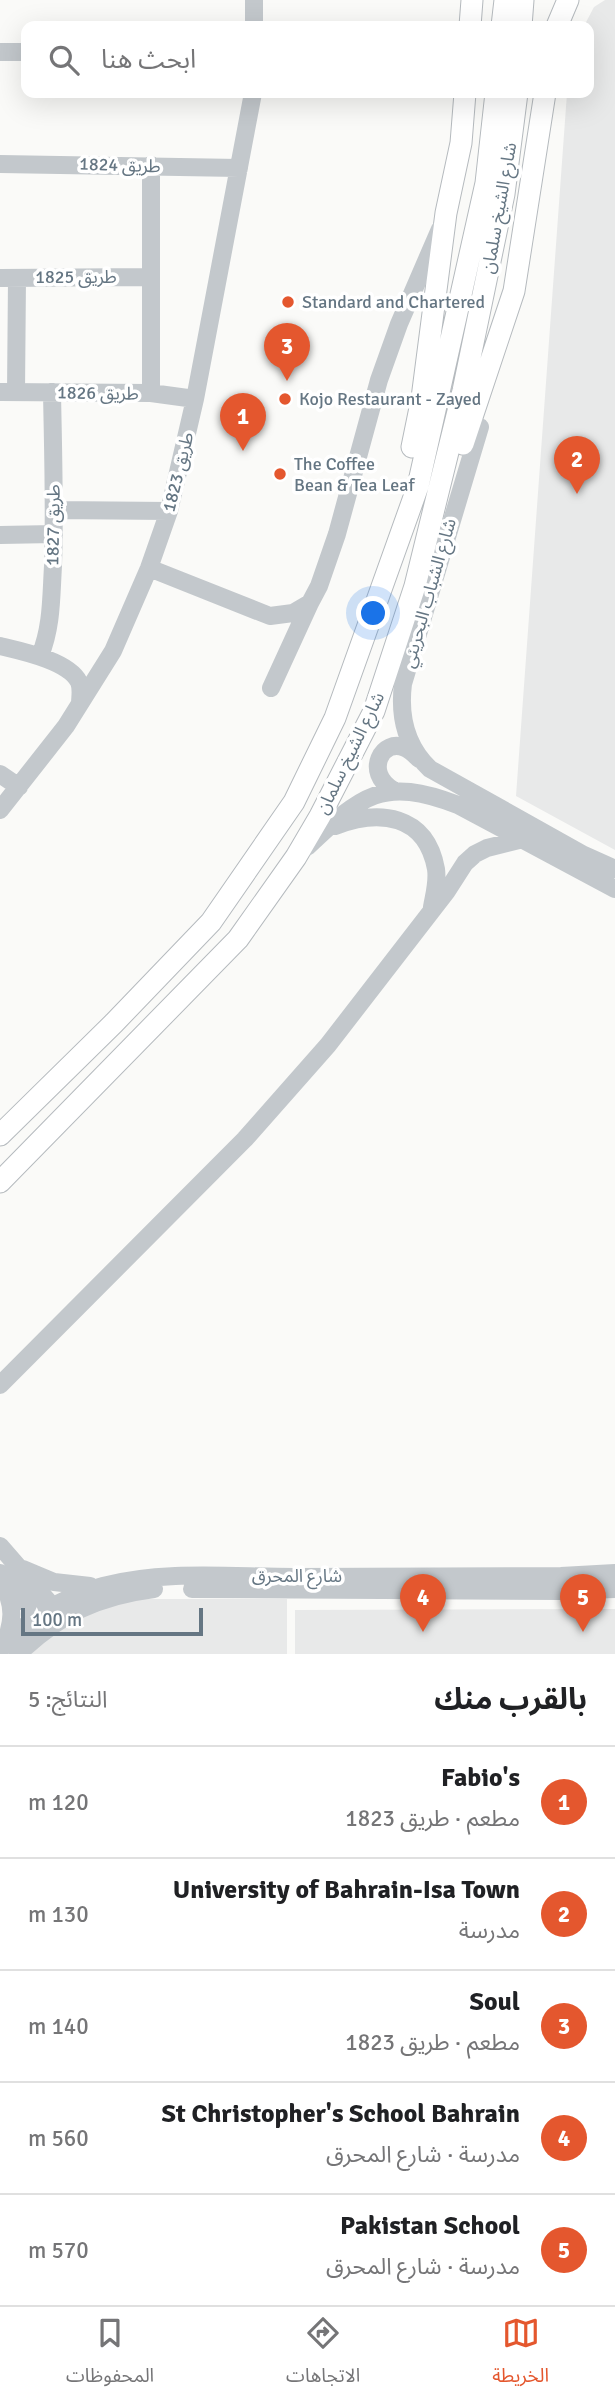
<!DOCTYPE html>
<html lang="ar">
<head>
<meta charset="utf-8">
<style>
  body { margin:0; font-family:Signika,"Noto Sans Arabic",sans-serif; background:#f6f6f6; color:#202124; direction:rtl }
  .scale { position:absolute; left:21px; bottom:18px; width:182px; box-sizing:border-box; padding-left:7px; border:4px solid #657683; border-top:0; font-size:19px; line-height:24px; white-space:nowrap; color:#657683; -webkit-text-stroke:5px #fff; paint-order:stroke }
  .you { position:absolute; left:374px; top:614px; width:24px; height:24px; margin:-18px; border:5px solid #fff; border-radius:50%; background:#1a73e8; box-shadow:0 0 0 10px #1a73e833 }
  .badge { display:grid; place-items:center; width:46px; height:46px; border-radius:50%; background:#e4572e; color:#fff; font-size:23px; font-weight:700 }
  .pin { position:absolute; translate:-50% -58px; filter:drop-shadow(0 2px 4px #0008) }
  .pin::after { content:''; position:absolute; top:37px; width:24px; height:21px; background:inherit; clip-path:polygon(0 0,100% 0,50% 100%) }
  .list { margin:0; padding:0; list-style:none }
  h2 { display:flex; justify-content:space-between; align-items:center; height:91px; margin:0; padding:0 28px; font-size:30px }
  h2 small { font-size:23px; font-weight:400; color:#757577 }
  .list li { display:grid; grid-template-columns:46px 1fr auto; gap:21px; align-items:center; box-sizing:border-box; height:112px; padding:0 28px; border-top:2px solid #e0e0e0 }
  .list b { display:block; font-size:26px; white-space:nowrap }
  .list p { margin:0; font-size:23px; white-space:nowrap; color:#757577 }
  .list em { font-size:23px; font-style:normal; color:#757577 }
  .icon { flex:none; width:38px; height:38px; fill:none; stroke:currentColor; stroke-width:2; stroke-linecap:round; stroke-linejoin:round }
  .map { position:relative; flex:none; width:615px; height:1654px; overflow:hidden; direction:ltr }
  .search { position:absolute; background:#fff; box-shadow:0 7px 28px #0002; left:21px; right:21px; top:21px; height:77px; display:flex; align-items:center; gap:18px; box-sizing:border-box; padding:0 24px; border-radius:14px; color:#757577; font-size:26px }
  .sheet { height:651px; background:#fff }
  nav { display:flex; justify-content:space-around; align-items:center; box-sizing:border-box; height:98px; border-top:2px solid #e0e0e0; background:#fff; font-size:19px; color:#757577 }
  nav a { display:grid; justify-items:center; gap:4px }
  nav .on { color:#e4572e }
  .map>svg:first-child { display:block }
  .built { fill:#e8e9e9 }
  .lines { fill:none; stroke-linecap:round; stroke-linejoin:round }
  .major-casing { stroke:#b5babe; stroke-width:23 }
  .minor { stroke:#c3c8cc; stroke-width:18 }
  .major { stroke:#fff; stroke-width:21 }
  .poi-dot { fill:#e4572e; stroke:#fff; stroke-width:2.5 }
  .labels { text-anchor:middle; stroke-width:7; stroke-linejoin:round; paint-order:stroke }
  .street-label { font-size:18px; fill:#657683; stroke:#fff }
  .poi-label { font-size:18px; fill:#657683; stroke:#fff; text-anchor:start }
</style>
</head>
<body>
<div class="map">
<svg width="615" height="1654" viewBox="0 0 615 1654">
  <rect width="100%" height="100%" fill="#fafaf8"/>
  <path class="built" d="M605,0H615V850L516,796L567,93H589V26H584L594,7Z
    M122,1599H287V1654H31L40,1644L85,1613Z
    M615,1609V1654H295V1610Z"/>
  <g class="lines">
    <g class="major-casing">
      <path id="major" d="M470,26L472,0
        M502,26L505,0
        M521,26L523,0
        M557,26L568,0
        M463,444L514,291L545,93
        M412,447L422,398L446,213L461,143L465,93
        M0,1135L114,1023L211,922L294,802L335,718L418,486L486,183L496,93
        M0,1182L238,939L296,857L320,816L374,711L415,586L463,391L504,194L517,93"/>
    </g>
    <path class="minor" d="M254,26V0
      M0,52H26
      M0,164L239,168
      M0,278L151,277
      M0,392L151,393L195,399
      M16,392L17,278
      M151,393V165
      M480,427L403,684C399,716 406,746 430,769L584,855L615,869
      M54,510L169,511
      M0,535L54,534
      M149,568L270,616L293,613L310,603L319,586L337,534L379,380L399,324L440,229
      M0,646C21,651 69,661 79,682C82,689 80,697 80,704
      M40,656C52,626 51,598 53,566C55,508 53,450 52,392
      M271,688L310,603
      M0,774L19,787
      M393,790C363,772 383,737 405,748C410,750 415,755 419,759
      M0,810L66,726L113,651L149,568L169,511L195,399L253,93
      M335,826C379,809 426,814 436,869C438,882 434,895 432,907
      M307,847C362,795 382,776 458,805L615,889
      M0,1385L245,1139L328,1045L447,891L465,863L475,854L487,848L523,839
      M0,1546L53,1607L54,1617
      M23,1569L54,1582L90,1586
      M0,1573L39,1617L50,1619
      M3,1585C15,1606 13,1623 4,1645
      M192,1589L562,1591L615,1589
      M0,1650C27,1620 63,1596 103,1586C164,1570 231,1577 294,1577C383,1576 472,1576 561,1576L615,1573
      M18,1654C59,1615 97,1596 154,1589"/>
    <use href="#major" class="major"/>
  </g>
  <g class="poi-dot">
    <circle cx="288" cy="302" r="7"/>
    <circle cx="285" cy="399" r="7"/>
    <circle cx="280" cy="474" r="7"/>
  </g>
  <g class="labels">
    <g class="street-label">
      <text transform="translate(120 165) rotate(2)" y="6">طريق 1824</text>
      <text transform="translate(499 208) rotate(-80)" y="6">شارع الشيخ سلمان</text>
      <text x="76" y="283">طريق 1825</text>
      <text transform="translate(98 393) rotate(1)" y="6">طريق 1826</text>
      <text transform="translate(178 472) rotate(-76)" y="6">طريق 1823</text>
      <text transform="translate(53 525) rotate(-89)" y="6">طريق 1827</text>
      <text transform="translate(429 593) rotate(-74)" y="6">شارع الشباب البحريني</text>
      <text transform="translate(350 753) rotate(-64)" y="6">شارع الشيخ سلمان</text>
      <text x="297" y="1582">شارع المحرق</text>
    </g>
    <g class="poi-label">
      <text x="302" y="308">Standard and Chartered</text>
      <text x="299" y="405">Kojo Restaurant - Zayed</text>
      <text x="294" y="470">The Coffee<tspan x="294" dy="21">Bean &amp; Tea Leaf</tspan></text>
    </g>
  </g>
</svg>
<div class="scale">100 m</div>
<div class="you"></div>
<div class="pin badge" style="left:243px;top:451px">1</div>
<div class="pin badge" style="left:577px;top:494px">2</div>
<div class="pin badge" style="left:287px;top:381px">3</div>
<div class="pin badge" style="left:423px;top:1632px">4</div>
<div class="pin badge" style="left:583px;top:1632px">5</div>
<div class="search"><svg class="icon" aria-label="search" viewBox="0 0 24 24"><circle cx="10" cy="10" r="6"/><path d="M15 15l6 6"/></svg>ابحث هنا</div>
</div>
<section class="sheet">
<h2>بالقرب منك<small>النتائج: 5</small></h2>
<ul class="list">
<li><span class="badge">1</span><div><b>Fabio's</b><p>مطعم · طريق 1823</p></div><em>120 m</em></li>
<li><span class="badge">2</span><div><b>University of Bahrain-Isa Town</b><p>مدرسة</p></div><em>130 m</em></li>
<li><span class="badge">3</span><div><b>Soul</b><p>مطعم · طريق 1823</p></div><em>140 m</em></li>
<li><span class="badge">4</span><div><b>St Christopher's School Bahrain</b><p>مدرسة · شارع المحرق</p></div><em>560 m</em></li>
<li><span class="badge">5</span><div><b>Pakistan School</b><p>مدرسة · شارع المحرق</p></div><em>570 m</em></li>
</ul>
</section>
<nav>
<a class="on"><svg class="icon" aria-label="map" viewBox="0 0 24 24"><path d="M3 6l6-2 6 2 6-2v14l-6 2-6-2-6 2zM9 4v14M15 6v14"/></svg>الخريطة</a>
<a><svg class="icon" aria-label="directions" viewBox="0 0 24 24"><path d="M12 3l9 9-9 9-9-9zM9 14v-3h6M13 9l2 2-2 2"/></svg>الاتجاهات</a>
<a><svg class="icon" aria-label="saved" viewBox="0 0 24 24"><path d="M7 4h10v16l-5-4-5 4z"/></svg>المحفوظات</a>
</nav>
</body>
</html>
